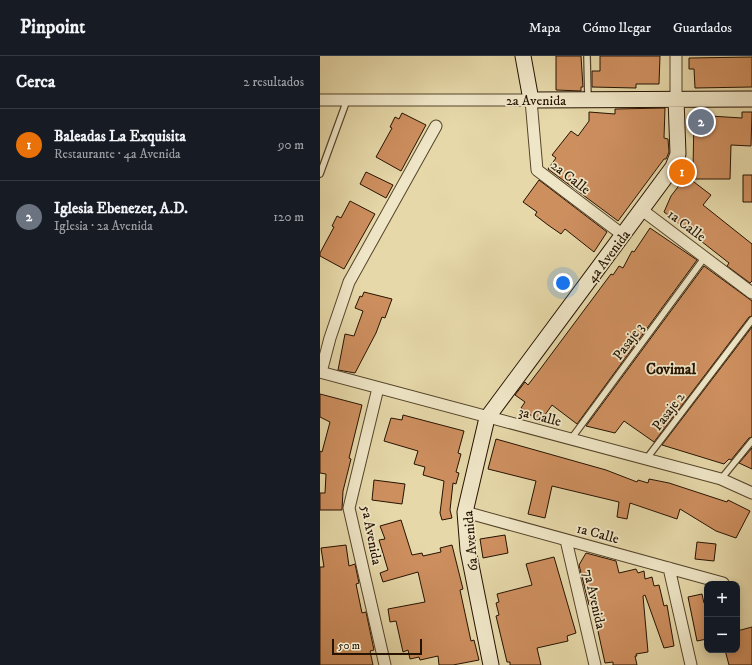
<!DOCTYPE html>
<html lang="es">
<head>
<meta charset="utf-8">
<style>
  body { margin:0; font-family:"IM FELL DW Pica",serif; background:#20242c; color:#f1f3f6 }
  .controls { position:absolute; right:12px; bottom:12px; display:grid; overflow:hidden; border-radius:8px; box-shadow:0 2px 10px #0003 }
  .controls button { width:36px; height:36px; display:grid; place-items:center; padding:0; border:0; border-bottom:1px solid #363941; background:#171b24; color:#f1f3f6; font:20px sans-serif }
  .scale { position:absolute; left:12px; bottom:10px; width:90px; box-sizing:border-box; padding-left:4px; border:2px solid #251200; border-top:0; font-size:11px; line-height:14px; white-space:nowrap; color:#251200; -webkit-text-stroke:3px #efe6c7; paint-order:stroke }
  .you { position:absolute; left:243px; top:227px; width:14px; height:14px; margin:-10px; border:3px solid #fff; border-radius:50%; background:#1a73e8; box-shadow:0 0 0 6px #1a73e833 }
  .badge { display:grid; place-items:center; width:26px; height:26px; border-radius:50%; background:#c59692; color:#fff; font-size:13px; font-weight:700 }
  .pin { position:absolute; translate:-50% -50%; border:2px solid #fff; box-shadow:0 1px 4px #0006 }
  .list { margin:0; padding:0; list-style:none }
  h2 { display:flex; justify-content:space-between; align-items:center; height:52px; margin:0; padding:0 16px; font-size:17px }
  h2 small { font-size:13px; font-weight:400; color:#9ea1a6 }
  .list li { display:grid; grid-template-columns:26px 1fr auto; gap:12px; align-items:center; box-sizing:border-box; height:72px; padding:0 16px; border-top:1px solid #363941 }
  .list b { display:block; font-size:15px; white-space:nowrap }
  .list p { margin:0; font-size:13px; white-space:nowrap; color:#9ea1a6 }
  .list em { font-size:13px; font-style:normal; color:#9ea1a6 }
  .map { position:relative; flex:none; width:432px; height:609px; overflow:hidden }
  header { display:flex; align-items:center; gap:24px; box-sizing:border-box; height:56px; padding:0 20px; background:#171b24; border-bottom:1px solid #363941 }
  header strong { font-size:19px }
  nav { display:flex; gap:22px; margin-inline-start:auto; font-size:14px }
  main { display:flex }
  aside { flex:1; background:#171b24 }
  .map>svg:first-child { display:block }
  .building { fill:#ce8f5f; stroke:#251200 }
  .lines { fill:none; stroke-linecap:round; stroke-linejoin:round }
  .lane-casing { stroke:#55442a; stroke-width:8 }
  .street-casing { stroke:#55442a; stroke-width:13 }
  .secondary-casing { stroke:#251200; stroke-width:17 }
  .lane { stroke:#efe6c7; stroke-width:5.5 }
  .street { stroke:#efe6c7; stroke-width:11 }
  .secondary { stroke:#efe6c7; stroke-width:15 }
  .labels { text-anchor:middle; stroke-width:3.5; stroke-linejoin:round; paint-order:stroke }
  .street-label { font-size:14px; fill:#251200; stroke:#efe6c7 }
  .neighbourhood-label { font-size:15px; font-weight:bold; fill:#251200; stroke:#efe6c7 }
</style>
</head>
<body>
<header>
<strong>Pinpoint</strong>
<nav><a>Mapa</a><a>Cómo llegar</a><a>Guardados</a></nav>
</header>
<main>
<aside>
<h2>Cerca<small>2 resultados</small></h2>
<ul class="list">
<li><span class="badge" style="background:#e8710a">1</span><div><b>Baleadas La Exquisita</b><p>Restaurante · 4a Avenida</p></div><em>90 m</em></li>
<li><span class="badge" style="background:#6b7280">2</span><div><b>Iglesia Ebenezer, A.D.</b><p>Iglesia · 2a Avenida</p></div><em>120 m</em></li>
</ul>
</aside>
<div class="map">
<svg width="432" height="609" viewBox="0 0 432 609">
  <rect width="100%" height="100%" fill="#e6d8a9"/>
  <filter id="stains"><feTurbulence type="fractalNoise" baseFrequency=".005" numOctaves="4"/><feColorMatrix values="0 0 0 0 .2 0 0 0 0 .09 0 0 0 0 .02 0 0 0 .5 -.17"/></filter>
  <radialGradient id="worn" r=".72"><stop offset=".6" stop-color="#630" stop-opacity="0"/><stop offset="1" stop-color="#630" stop-opacity=".3"/></radialGradient>
  <path class="building" d="M236,0H261L263,31H261V35L236,34Z
    M280,0H340L339,28H316V32L272,31V15H280Z
    M432,1V31L375,32L374,13H369V2Z
    M345,52L344,82L348,83L349,96L346,103H344L298,165L228,113L236,102L232,99L251,75L258,80L269,65V56L295,58V53Z
    M422,56H432L431,90L411,89L410,123H370L391,139L383,149L432,188V225L430,227L407,210L409,207L344,156L351,140L364,123L359,122L364,111L373,114L374,59L422,62Z
    M82,57L106,69L81,115L56,101L72,72L70,71L75,61L79,63Z
    M46,116L73,129L66,142L40,128Z
    M423,119H432V146H423Z
    M219,124L287,176L274,196L245,173L241,178L228,169L215,159L217,156L203,146Z
    M30,145L55,158L24,213L0,200V197L14,171L12,170L17,160L21,162Z
    M330,172L377,204L257,368L232,349L220,366L201,352L205,346L195,339L205,326L208,329L221,312L291,218L293,219L299,210L303,212L312,195L314,196Z
    M384,210L432,245V260L429,261L334,386L304,365L295,377L266,370Z
    M44,236L72,243L65,262L62,261L56,277L35,317L18,314L25,278L34,280L43,255L35,252L40,240L42,241Z
    M432,271V381L429,382L411,404L409,403L404,408L342,389Z
    M0,338L42,349L29,402L31,403L23,435L22,454H0V437H5L6,418L0,417V395L2,396L10,366L0,361Z
    M83,359L144,375L138,397L141,398L136,416L139,417L136,428L133,427L130,454L132,462L122,464L120,457L124,425L103,419L105,411L94,408L98,395L64,385L71,362L82,364Z
    M176,383L286,414L317,426L318,424L328,427L329,423L349,427L407,446L408,444L430,455L416,482L396,475L360,453L357,463L310,447L307,463L297,461L299,446L232,430L225,462L208,458L216,425L168,413Z
    M432,392V413L419,407Z
    M54,424L85,428L82,448L52,444Z
    M81,464L92,499L102,497L103,500L121,496L120,492L132,489L143,533L140,534L151,585L154,584L159,604L133,609H119L118,600L100,604L99,601L90,603L88,594L83,596L76,565L70,566L68,553L105,546L98,516L63,526L60,517L68,514L59,484L65,483L60,470Z
    M185,479L188,497L163,502L160,483Z
    M377,486L396,488L394,505L375,503Z
    M26,489L29,510L35,508L39,527L36,528L42,557L46,556L54,594L50,595L53,609H0V511H4L1,492Z
    M266,497L296,505L299,517L316,513L318,517L324,515L325,523L332,521L334,530L339,529L344,550L347,549L354,590L344,592L325,539L323,540L328,596L316,598L317,600H315L317,609H293V606L285,607L272,548L269,549L259,509Z
    M234,501L256,577L247,580L248,585L217,592L221,609H190V606H187L176,560L179,559L176,547L179,546L177,538L212,529L206,508Z
    M382,538L384,547H387V583L377,585L368,541Z
    M432,571V609H409L405,594H417V575Z"/>
  <g class="lines">
    <g class="lane-casing">
      <path id="lane" d="M267,0L268,43
        M0,118L27,44
        M251,383L385,201
        M327,402L432,264
        M401,423L432,385"/>
    </g>
    <g class="street-casing">
      <path id="street" d="M356,0V43
        M0,44H211L217,114L303,179
        M322,154L432,237
        M0,316L401,423L432,437
        M1,316L10,282L29,226L116,70
        M58,332L29,452L65,609
        M145,456L403,527
        M246,484L275,609
        M349,512L371,609"/>
    </g>
    <g class="secondary-casing">
      <path id="secondary" d="M203,0L211,44L432,43
        M171,609L148,494L145,456L167,362L353,111L358,98L356,43"/>
    </g>
    <use href="#lane" class="lane"/>
    <use href="#street" class="street"/>
    <use href="#secondary" class="secondary"/>
  </g>
  <g class="labels">
    <g class="street-label">
      <text x="216" y="49">2a Avenida</text>
      <text transform="translate(251 121) rotate(38)" y="5">2a Calle</text>
      <text transform="translate(367 169) rotate(37)" y="5">1a Calle</text>
      <text transform="translate(288 200) rotate(-53)" y="5">4a Avenida</text>
      <text transform="translate(308 285) rotate(-54)" y="5">Pasaje 3</text>
      <text transform="translate(348 355) rotate(-53)" y="5">Pasaje 2</text>
      <text transform="translate(220 360) rotate(14)" y="5">3a Calle</text>
      <text transform="translate(278 477) rotate(15)" y="5">1a Calle</text>
      <text transform="translate(52 479) rotate(79)" y="5">5a Avenida</text>
      <text transform="translate(150 485) rotate(-95)" y="5">6a Avenida</text>
      <text transform="translate(275 543) rotate(77)" y="5">7a Avenida</text>
    </g>
    <g class="neighbourhood-label">
      <text x="351" y="318">Covimal</text>
    </g>
  </g>
  <rect width="100%" height="100%" filter="url(#stains)"/>
  <rect width="100%" height="100%" fill="url(#worn)"/>
</svg>
<div class="controls">
<button>+</button>
<button>−</button>
</div>
<div class="scale">50 m</div>
<div class="you"></div>
<div class="pin badge" style="left:362px;top:116px;background:#e8710a">1</div>
<div class="pin badge" style="left:381px;top:66px;background:#6b7280">2</div>
</div>
</main>
</body>
</html>
